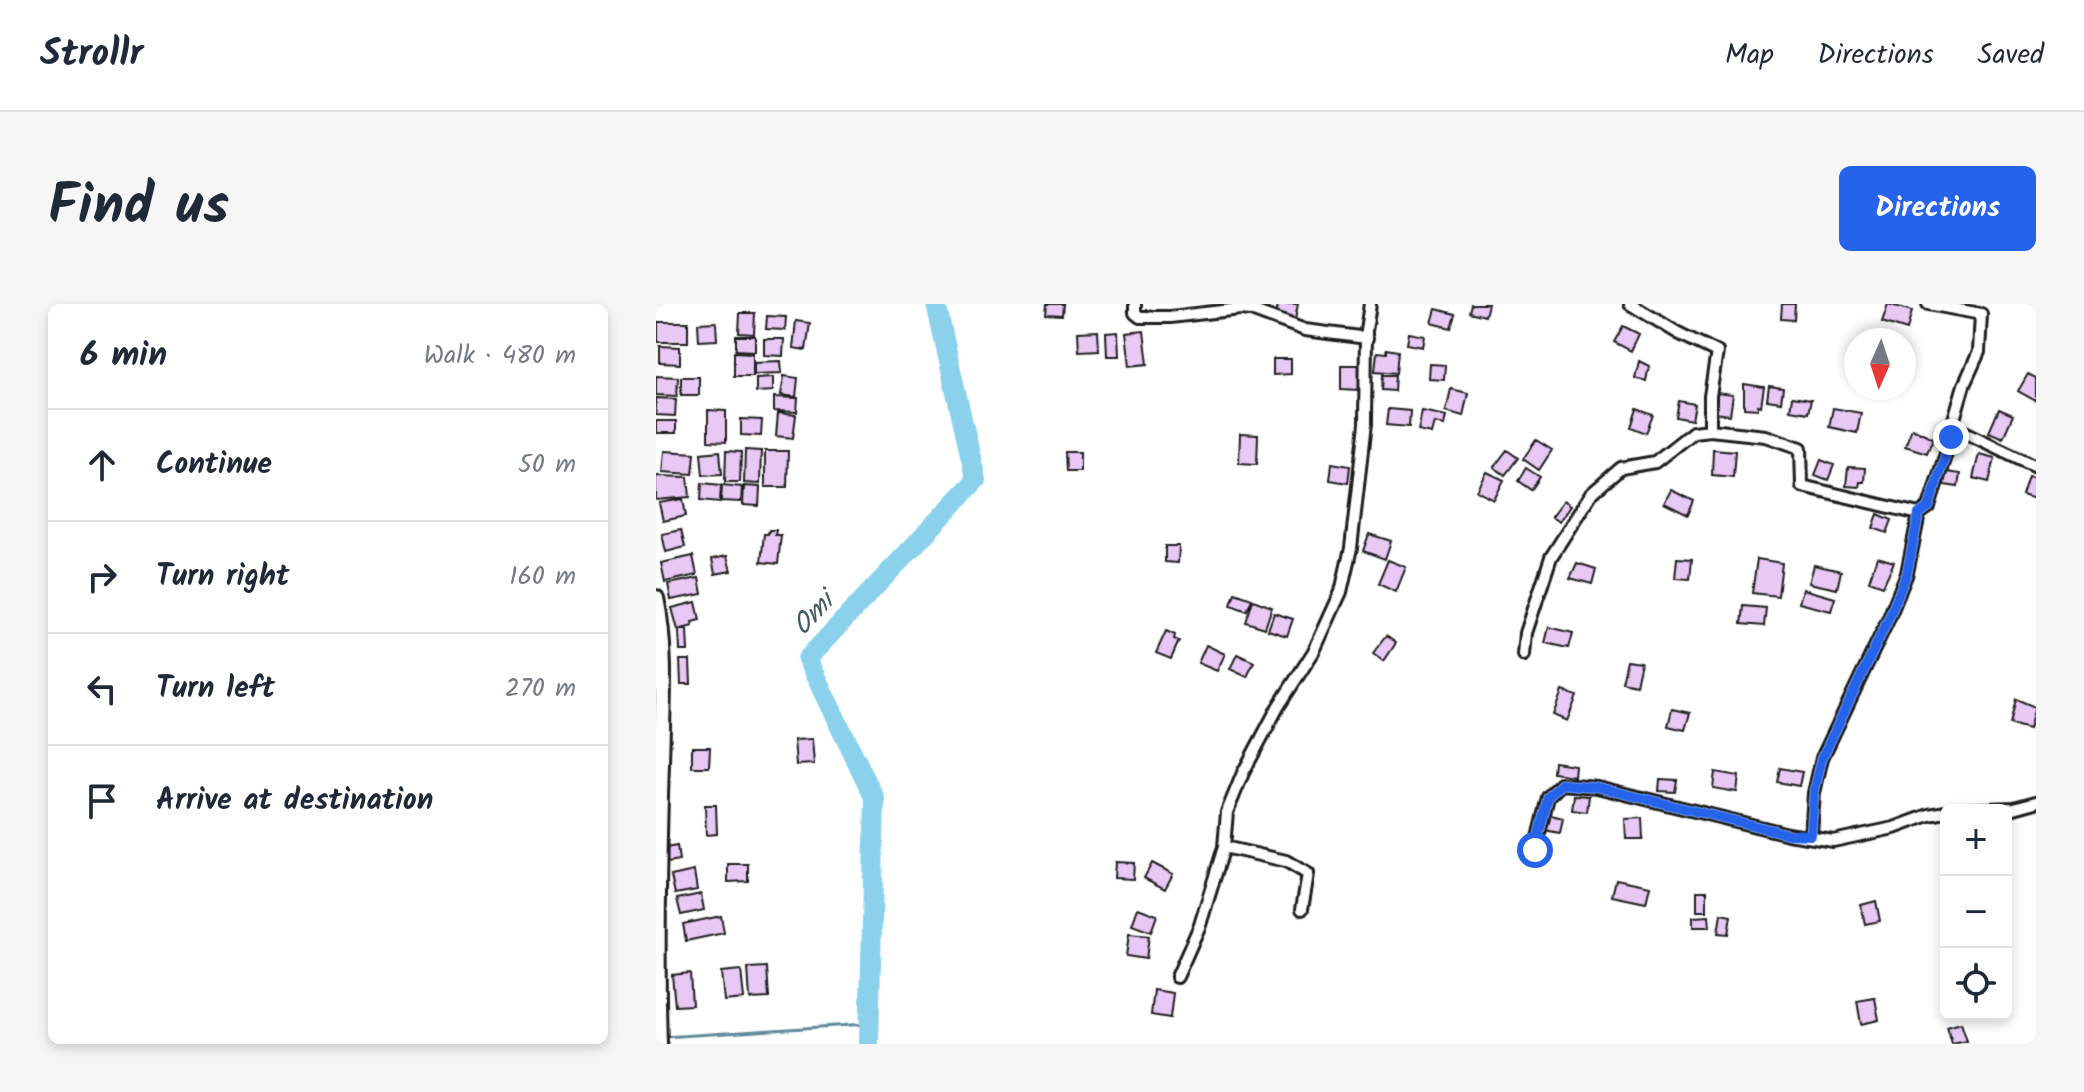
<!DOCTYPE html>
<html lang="en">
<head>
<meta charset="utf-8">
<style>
  body { margin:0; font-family:Kalam,sans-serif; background:#f6f6f7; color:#1f2937 }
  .controls { position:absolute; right:24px; bottom:24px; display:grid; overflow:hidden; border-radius:12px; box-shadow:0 4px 12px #0003 }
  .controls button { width:72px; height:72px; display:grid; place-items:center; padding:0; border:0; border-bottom:2px solid #e0e1e3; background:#fff; color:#1f2937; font:40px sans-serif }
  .compass { position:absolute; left:1188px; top:24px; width:72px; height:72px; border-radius:50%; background:#fff; box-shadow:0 4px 12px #0003; rotate:183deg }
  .stop { position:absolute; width:24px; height:24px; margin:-18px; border:6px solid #2563eb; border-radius:50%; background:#fff }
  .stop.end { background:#2563eb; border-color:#fff; box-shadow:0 2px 8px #0008 }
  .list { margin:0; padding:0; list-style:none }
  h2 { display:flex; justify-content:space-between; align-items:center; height:104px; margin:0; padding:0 32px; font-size:34px }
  h2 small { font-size:26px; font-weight:400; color:#747a83 }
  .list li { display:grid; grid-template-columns:52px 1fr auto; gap:24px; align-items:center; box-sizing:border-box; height:112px; padding:0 32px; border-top:2px solid #e0e1e3 }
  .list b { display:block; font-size:30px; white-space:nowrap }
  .list em { font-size:26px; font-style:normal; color:#747a83 }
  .icon { flex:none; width:44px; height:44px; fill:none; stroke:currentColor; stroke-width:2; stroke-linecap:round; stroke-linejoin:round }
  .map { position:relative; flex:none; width:1380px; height:740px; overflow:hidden; border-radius:12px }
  header { display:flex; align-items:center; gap:48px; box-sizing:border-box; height:112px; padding:0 40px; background:#fff; border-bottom:2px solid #e0e1e3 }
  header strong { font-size:38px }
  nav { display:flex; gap:44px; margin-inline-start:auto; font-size:28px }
  .intro { display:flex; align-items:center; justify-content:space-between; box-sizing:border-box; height:192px; padding:0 48px }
  h1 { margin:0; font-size:56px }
  .button { padding:20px 36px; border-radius:12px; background:#2563eb; color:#fff; font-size:28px; font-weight:700 }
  main { display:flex; gap:48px; padding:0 48px }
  aside { flex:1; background:#fff; border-radius:12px; box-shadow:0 4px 12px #0003 }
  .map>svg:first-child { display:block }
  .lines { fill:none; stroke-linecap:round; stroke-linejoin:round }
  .stream { stroke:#5f8999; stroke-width:3 }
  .river { stroke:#8bd1ec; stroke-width:20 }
  .building { fill:#e8c8f5; stroke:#1c1c1c; stroke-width:2 }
  .street-casing { stroke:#1c1c1c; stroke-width:16 }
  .secondary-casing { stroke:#1c1c1c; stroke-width:20 }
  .street { stroke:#fff; stroke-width:10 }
  .secondary { stroke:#fff; stroke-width:14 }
  .route { stroke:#2563eb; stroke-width:10 }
  .labels { text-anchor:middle; stroke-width:7; stroke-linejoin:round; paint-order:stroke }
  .water-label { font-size:28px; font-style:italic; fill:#435b65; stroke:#fff }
</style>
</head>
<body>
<header>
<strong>Strollr</strong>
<nav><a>Map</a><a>Directions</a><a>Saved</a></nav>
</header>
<div class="intro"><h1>Find us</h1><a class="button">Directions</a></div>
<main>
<aside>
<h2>6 min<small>Walk · 480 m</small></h2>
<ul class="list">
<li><svg class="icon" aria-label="ahead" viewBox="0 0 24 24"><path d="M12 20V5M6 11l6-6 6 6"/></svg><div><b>Continue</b></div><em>50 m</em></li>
<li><svg class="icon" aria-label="right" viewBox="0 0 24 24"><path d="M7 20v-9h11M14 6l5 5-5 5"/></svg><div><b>Turn right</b></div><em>160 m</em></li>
<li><svg class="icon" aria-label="left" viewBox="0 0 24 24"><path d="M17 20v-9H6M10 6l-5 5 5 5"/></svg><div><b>Turn left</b></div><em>270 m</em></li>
<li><svg class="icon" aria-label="arrive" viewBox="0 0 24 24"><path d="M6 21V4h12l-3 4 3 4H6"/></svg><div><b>Arrive at destination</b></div></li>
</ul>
</aside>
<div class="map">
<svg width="1380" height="740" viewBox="0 0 1380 740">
  <rect width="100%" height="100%" fill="#fff"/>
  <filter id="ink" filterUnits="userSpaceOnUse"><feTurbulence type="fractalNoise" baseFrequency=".0125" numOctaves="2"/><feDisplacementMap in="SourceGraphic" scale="16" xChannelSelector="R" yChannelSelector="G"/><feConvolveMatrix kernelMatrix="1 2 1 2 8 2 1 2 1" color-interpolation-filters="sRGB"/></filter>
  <g filter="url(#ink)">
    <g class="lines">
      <path class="stream" d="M8,733L211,720"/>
      <path class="river" d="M213,740L219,495L151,355L320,176L280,0"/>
    </g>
    <path class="building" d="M391,0H407L406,11L390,10Z
      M622,0H642L639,16L620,13Z
      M815,0H832L829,12L813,8Z
      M1126,0H1139L1138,16L1125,15Z
      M1232,0L1256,7L1251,26L1226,18Z
      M780,5L799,10L795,24L776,19Z
      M84,9H99L98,30L83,29Z
      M111,12L130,13L129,26L110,25Z
      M140,17L154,19L150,46L137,44Z
      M2,18H32V38H2Z
      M60,18L61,36L43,37L42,19Z
      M967,22L983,30L975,47L958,38Z
      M442,27L443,46L423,47L422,28Z
      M488,27L492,60L474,62L470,29Z
      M462,28L463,52H451L450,29Z
      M753,29L769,32L767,43L751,40Z
      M80,32H99V47L80,46Z
      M108,35H128L127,52L108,51Z
      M4,42L24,43V60L4,59Z
      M730,45L742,47L740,69L719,67L721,48L730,49Z
      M78,48L97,49V72H78Z
      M617,55H635V70L617,71Z
      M125,57L126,69L98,70V58Z
      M983,57L993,62L990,77L979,74Z
      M774,60L789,61L788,76L773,75Z
      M685,61H704L703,86L685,85Z
      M1372,70L1380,74V97L1362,87Z
      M726,71H739L738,87L725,86Z
      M0,72L22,73L21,92L0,91Z
      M128,72L142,74L140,93L125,91Z
      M25,73H43V91H25Z
      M117,73V87L100,88V74Z
      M1088,80L1108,83L1105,102L1102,101V105L1088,104Z
      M1113,82L1127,84L1125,98L1111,96Z
      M795,85L812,89L807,112L790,107Z
      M1061,89L1077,91L1074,111L1058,109Z
      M118,93L142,94L141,108L118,107Z
      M1136,93L1155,96L1152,109L1134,106Z
      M0,94L20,95L19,112L0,111Z
      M1023,97L1039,100L1036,116L1020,113Z
      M1177,104L1205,109L1201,129L1173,123Z
      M732,105L754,107L753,123L730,121Z
      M981,105L997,111L990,129L975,123Z
      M1343,105L1357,111L1347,134L1333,128Z
      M52,106L70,107V138L52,137Z
      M766,107L791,112L789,121L779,119L776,130L762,127Z
      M122,109L140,111L137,134L120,132Z
      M85,115L106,116L105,132L85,131Z
      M0,117H20V129H0Z
      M1256,124L1277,134L1271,149L1249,142Z
      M584,130L602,131L601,160L583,159Z
      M880,136L896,146L883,166L867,155Z
      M1057,145L1079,147L1077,173L1056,171Z
      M89,146L105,147L104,180L88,179Z
      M851,146L862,154L849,171L838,163Z
      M8,147L39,149L37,170L6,168Z
      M64,147L66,170L47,171L45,149Z
      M70,147L85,148L84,178H69Z
      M109,147H132L131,183H109Z
      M409,148H424V167H410Z
      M1323,150L1339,154L1333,178L1317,174Z
      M1165,156L1178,161L1172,176L1159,171Z
      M676,159L694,162L692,179L674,176Z
      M1192,163L1209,164L1208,178H1204L1203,183L1190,182Z
      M870,164L884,173L875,186L862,177Z
      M831,168L848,176L838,196L821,187Z
      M1290,168L1304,170L1302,183L1288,181Z
      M0,172L32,173L34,193L0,196Z
      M1372,172L1380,174L1379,195L1366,191Z
      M46,179L65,181L64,198L45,196Z
      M66,181L86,183L85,198L65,197Z
      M88,182L104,183L103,202L87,201Z
      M1015,186L1038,197L1032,211L1008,199Z
      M27,195L30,212L7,217L3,199Z
      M907,197L914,202L903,218L895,213Z
      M1222,210L1236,216L1231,229L1217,224Z
      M25,226L29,243L10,248L6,230Z
      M113,226H120L119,231H125L122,260L105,258L108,230H112Z
      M713,230L735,237L729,255L707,247Z
      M509,242H523L522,259L509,258Z
      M37,252L41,271L9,278L5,259Z
      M71,252L75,267L59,270L56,255Z
      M1221,253L1238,258L1227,282L1213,277Z
      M1021,254L1036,255L1034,275L1019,274Z
      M1101,255L1126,259L1122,292L1096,289Z
      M732,256L750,263L740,288L722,280Z
      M921,259L940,265L936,280L914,274Z
      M1158,261L1185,267L1181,285L1153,279Z
      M43,274L46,290L15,296L12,280Z
      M1147,285L1179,294L1175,307L1143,299Z
      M579,289L596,295L591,307L575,301Z
      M597,296L616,303L609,324L590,318Z
      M40,298L44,316L36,318L37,322L22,326L16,304Z
      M1087,302L1110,304L1108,322L1085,320Z
      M618,309L637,315L631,332L612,326Z
      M893,323L917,329L913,344L889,339Z
      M23,326H31L32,347H24Z
      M510,327L519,331L518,335L523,337L515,355L500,349Z
      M730,332L740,339L728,357L717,349Z
      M550,341L569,350L561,367L542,359Z
      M581,350L598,358L591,373L574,365Z
      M24,356H34L35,380H25Z
      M971,356L985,358L980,381L966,378Z
      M906,387L921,392L911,417L897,411Z
      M1360,395L1379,403L1373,425L1354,420Z
      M1016,405L1034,409L1029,426L1012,422Z
      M156,435L158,460L140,461L138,436Z
      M36,443H54L53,463H36Z
      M898,458L919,461L918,472L897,469Z
      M1124,464L1146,468L1143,482L1121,478Z
      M1059,468L1083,472L1081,488L1057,484Z
      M1004,475L1021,476L1019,488L1003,487Z
      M918,491L933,492L931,508L916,506Z
      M49,501H60L61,530L50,531Z
      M891,510L907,514L904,529L888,526Z
      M986,514L987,535H970L969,515Z
      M21,542L23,557L11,559L9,544Z
      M459,558L478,559L477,575L458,574Z
      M496,559L517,570L509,585L488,574Z
      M72,560H92V577L72,578Z
      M38,567L41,586L19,590L15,572Z
      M960,575L994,582L990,599L956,592Z
      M1041,587H1051V607H1041Z
      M45,590L48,606L25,611L21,595Z
      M1220,597L1224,617L1209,620L1205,601Z
      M482,604L501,611L495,628L476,621Z
      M1065,610L1075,612L1072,630L1062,629Z
      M65,612L68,629L30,637L27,620Z
      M1053,612L1054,623H1037V613Z
      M473,630L493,632L490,655L470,652Z
      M111,663L113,694L94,695L92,664Z
      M85,666L88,695L68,697L65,668Z
      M34,669L36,701L19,702L16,671Z
      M498,686L517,689L514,714L495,711Z
      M1219,694L1223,716L1205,720L1201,697Z
      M1305,719L1311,737L1296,740L1291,723Z"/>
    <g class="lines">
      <g class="street-casing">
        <path id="street" d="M479,0V9L484,13H514L584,5L595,6L649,26L711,34
          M974,0L1022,29L1061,48L1054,92V126L1110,132L1145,144L1146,182L1263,210L1273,203L1295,133L1296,122L1308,81L1323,48L1325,10L1272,0
          M1296,122L1380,162
          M868,351L870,329L895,253L935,190L965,164L999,158L1037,128L1054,126
          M1306,506L1358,504L1380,498
          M1155,531L1158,489L1166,454L1232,316L1251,269L1263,210
          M568,543L630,557L652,570L646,605
          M879,546L892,493L905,480L941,483L1132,530L1177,537L1238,524L1273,511L1290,508
          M521,673L544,621L568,543L571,508L587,469L622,403L658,347L685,288L695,244L709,120L710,26L714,0"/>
      </g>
      <g class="secondary-casing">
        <path id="secondary" d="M0,294C11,348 6,404 5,459C2,552 0,646 3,740"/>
      </g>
      <use href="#street" class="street"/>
      <use href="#secondary" class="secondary"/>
    </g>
  </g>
  <g class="lines" filter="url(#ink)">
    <path class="route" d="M879,546L892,493L905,480L941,483L1132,530L1155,531L1158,489L1166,454L1232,316L1251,269L1263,210L1273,203L1295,133"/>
  </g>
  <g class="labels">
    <g class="water-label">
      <text transform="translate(156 309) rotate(-47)" y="10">Omi</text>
    </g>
  </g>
</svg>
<div class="controls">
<button>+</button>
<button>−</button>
<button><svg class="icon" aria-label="locate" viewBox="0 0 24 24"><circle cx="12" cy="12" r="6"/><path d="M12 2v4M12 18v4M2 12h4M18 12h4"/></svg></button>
</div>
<svg class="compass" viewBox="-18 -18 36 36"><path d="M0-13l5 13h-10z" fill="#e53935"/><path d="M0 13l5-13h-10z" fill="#747a83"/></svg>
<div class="stop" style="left:879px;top:546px"></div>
<div class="stop end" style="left:1295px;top:133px"></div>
</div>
</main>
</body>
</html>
